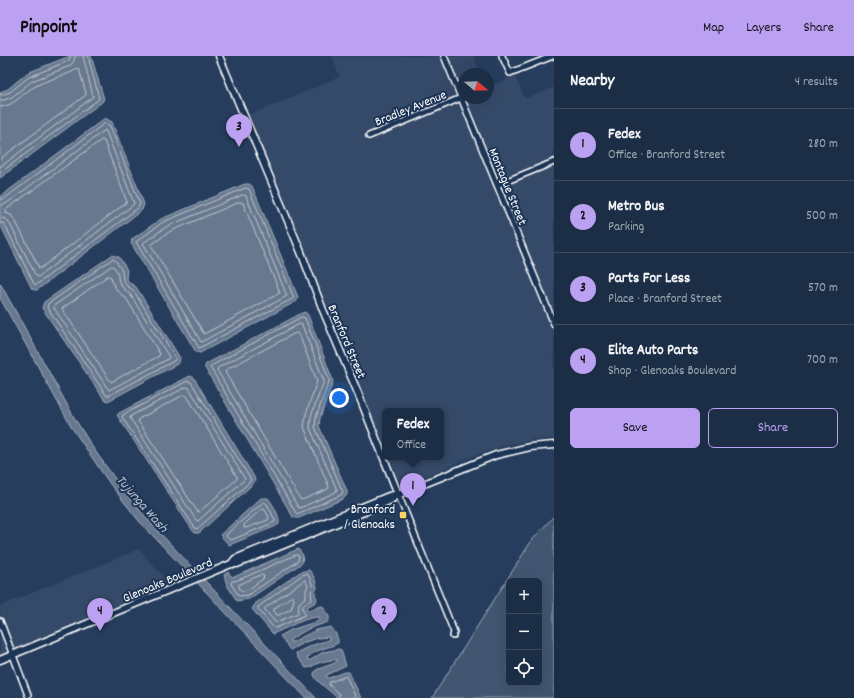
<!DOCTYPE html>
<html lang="en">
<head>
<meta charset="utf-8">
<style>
  body { margin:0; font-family:Dekko,sans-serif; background:#293a51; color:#f1f3f6 }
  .controls { position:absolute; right:12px; bottom:12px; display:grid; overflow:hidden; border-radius:6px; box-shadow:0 4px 16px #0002 }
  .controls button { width:36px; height:36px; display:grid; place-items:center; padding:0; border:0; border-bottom:1px solid #3a4a5f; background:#1c2e46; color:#f1f3f6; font:20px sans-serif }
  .compass { position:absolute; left:458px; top:12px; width:36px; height:36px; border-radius:50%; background:#1c2e46; box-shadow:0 4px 16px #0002; rotate:109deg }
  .you { position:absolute; left:339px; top:342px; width:14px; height:14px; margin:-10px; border:3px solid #fff; border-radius:50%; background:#1a73e8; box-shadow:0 0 0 6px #1a73e833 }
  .badge { display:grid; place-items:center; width:26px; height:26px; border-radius:50%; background:#bca0f2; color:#111; font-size:13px; font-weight:700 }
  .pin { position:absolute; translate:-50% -33px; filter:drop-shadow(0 1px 2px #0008) }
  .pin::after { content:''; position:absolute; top:21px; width:14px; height:12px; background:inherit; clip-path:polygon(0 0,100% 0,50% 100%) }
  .popup { position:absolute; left:382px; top:352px; width:62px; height:52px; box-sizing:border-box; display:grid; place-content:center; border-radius:6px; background:#1c2e46; filter:drop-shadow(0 1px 3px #0005); font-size:13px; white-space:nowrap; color:#a0a8b3 }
  .popup b { font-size:15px; color:#f1f3f6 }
  .popup::after { content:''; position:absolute; left:50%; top:100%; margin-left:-8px; border:8px solid transparent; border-top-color:#1c2e46 }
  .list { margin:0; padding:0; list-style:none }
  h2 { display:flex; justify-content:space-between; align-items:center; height:52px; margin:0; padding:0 16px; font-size:17px }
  h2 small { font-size:13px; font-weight:400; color:#a0a8b3 }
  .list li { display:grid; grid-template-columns:26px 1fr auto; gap:12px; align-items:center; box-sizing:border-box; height:72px; padding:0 16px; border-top:1px solid #3a4a5f }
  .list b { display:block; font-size:15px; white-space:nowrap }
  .list p { margin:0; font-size:13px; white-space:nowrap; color:#a0a8b3 }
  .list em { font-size:13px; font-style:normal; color:#a0a8b3 }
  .actions { display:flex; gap:8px; padding:12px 16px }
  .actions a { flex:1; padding:9px 0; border:1px solid #bca0f2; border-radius:6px; text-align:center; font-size:14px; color:#bca0f2 }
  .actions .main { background:#bca0f2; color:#111 }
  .icon { flex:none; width:22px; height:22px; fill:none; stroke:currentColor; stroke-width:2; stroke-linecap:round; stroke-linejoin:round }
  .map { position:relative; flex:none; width:554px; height:642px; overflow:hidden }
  header { display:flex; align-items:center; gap:24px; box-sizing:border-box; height:56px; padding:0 20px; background:#bca0f2; color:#111 }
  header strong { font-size:19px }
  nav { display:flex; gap:22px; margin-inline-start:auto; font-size:14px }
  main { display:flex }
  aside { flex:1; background:#1c2e46 }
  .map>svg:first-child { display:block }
  .built { fill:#344a68 }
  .green { fill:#425672; stroke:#a0aab8; fill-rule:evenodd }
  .water { fill:#67788e; stroke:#a4aebb }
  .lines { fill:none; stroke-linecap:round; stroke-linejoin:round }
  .shore { stroke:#c2c9d2; stroke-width:1 }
  .minor-casing { stroke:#fff; stroke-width:8 }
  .major-casing { stroke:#fff; stroke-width:9 }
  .minor { stroke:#1d3557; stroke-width:5 }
  .major { stroke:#1d3557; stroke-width:6 }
  .poi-dot { fill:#ffd166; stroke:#1d3557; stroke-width:1.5 }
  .labels { text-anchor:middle; stroke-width:4; stroke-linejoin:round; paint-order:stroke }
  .street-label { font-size:13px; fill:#fff; stroke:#1d3557 }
  .poi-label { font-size:13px; fill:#fff; stroke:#1d3557; text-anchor:end }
  .water-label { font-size:14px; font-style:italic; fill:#bbc2cc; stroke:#1d3557 }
</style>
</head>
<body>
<header>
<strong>Pinpoint</strong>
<nav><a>Map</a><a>Layers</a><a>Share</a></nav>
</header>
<main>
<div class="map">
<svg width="554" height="642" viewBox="0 0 554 642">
  <rect width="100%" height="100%" fill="#263d5e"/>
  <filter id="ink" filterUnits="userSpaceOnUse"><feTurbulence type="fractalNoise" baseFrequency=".025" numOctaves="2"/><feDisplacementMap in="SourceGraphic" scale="8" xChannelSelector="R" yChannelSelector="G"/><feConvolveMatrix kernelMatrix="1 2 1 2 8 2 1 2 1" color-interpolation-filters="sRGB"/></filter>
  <g filter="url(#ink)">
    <path class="built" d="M332,0H474L480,18H464V42H488V31L515,20L525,43L554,31V383L533,384L511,388L476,399L411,427L403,430L399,425L389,401H441V355H385V393L247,60L339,21Z
      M139,493L171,529L0,601V550Z"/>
    <path class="green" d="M554,460V642H432L532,484ZM509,525H539V627H509Z"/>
    <path class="water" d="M70,0H91L104,43L102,46L0,122V36L8,33L27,17Z
      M105,62L112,66L144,148L142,154L37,234H35L32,233L0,168V141Z
      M245,128H249L252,130L298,241L297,245L200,297L196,296L131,187L132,183L161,163Z
      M112,199L119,201L127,214L126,222L130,227L136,231L180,302L179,307L108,345L104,343L42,252L44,246Z
      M0,227L75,363L93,392L126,438L158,475L316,642H306L139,465L110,428L72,372L0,242Z
      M305,256L308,259L332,322L333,326L320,362L319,370L347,435V439L343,443L299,462H296L293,461L205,312V310L206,308L302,257Z
      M191,320L194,322L254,421L255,425L253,428L199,477H195L193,475L117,359L119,357L188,321Z
      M261,442H268C273,448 280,460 279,468L274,471L229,489L220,479Z
      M298,493L303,499L302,507L249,543L237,545L227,529L224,519L228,516L231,520L234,521Z
      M309,514C314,519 316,526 317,532C315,536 314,538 317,542L316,546L307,551V553L308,554L322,550L324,551L329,560V565L328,566L308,573L291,583L290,585V586H292L316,574L331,571C335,575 339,583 338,587C327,593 314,593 307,603L308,604H311L323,596L340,593L341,594L346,610L327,619L326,621L329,622L345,616H349L361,642H337C332,636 318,627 315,621C313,618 314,617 316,614L335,607L336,606L337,604C331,603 321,606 316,608C312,610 311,612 306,612L297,601L296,597L310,590L328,584L329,583V581L318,582L305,586L290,594L281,581L280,580L291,574L318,565L320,563L319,561C309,560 284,573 273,578L252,553L256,547L300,516Z"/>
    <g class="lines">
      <path class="shore" d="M0,39L10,36L29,21L68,5L70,3V0
        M0,44H4L12,41L32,25L70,10L74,5L75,0
        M0,51C15,50 22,37 34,31C46,24 60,21 72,16L77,12L79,13L86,37V39L0,103
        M102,84L104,85L127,146L41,212H39L15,164L11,159L6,157V154Z
        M0,111L93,41V40L83,0
        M0,117L99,43V42L88,0
        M246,132L249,133L294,242L199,292L136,186L163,166Z
        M243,139L246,140L287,240L201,286L143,187L166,171Z
        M0,143H4L105,67L110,70L140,148L138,152L36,229L34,228L5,169L3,167H0
        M240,146L243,147L280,237L204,278L151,189L169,176Z
        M0,149L7,147L105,74L106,75L134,147L133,149L38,221L36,220L9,166L6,163L0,162
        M113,203L116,205L122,215L123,224L127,230L133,234L176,302L174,305L108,340L106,339L47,251L48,248Z
        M112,210L114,211L118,217V222L119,226L124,233L130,238L169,301L168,303L109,334L108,333L54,252V250Z
        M108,220L111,221C113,230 118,237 126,242L160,298L159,300L111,326L110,325L62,253L63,252Z
        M302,261L305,262L329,323V326L316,361L315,371L343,436L341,439L297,458L296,457L210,311L211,310Z
        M300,268L302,269L324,325L311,360L310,372L337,434L336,436L300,452L298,451L217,314L218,312Z
        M296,277L299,278L317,325L306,358L304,371L306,376L329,431L328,433L302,444L300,443L225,316L226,314Z
        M188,325L191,326L251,424L250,426L197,473L195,472L122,361L123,359Z
        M187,331L189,332L245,423L244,424L198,465L196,464L130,362L131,360Z
        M184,339L187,340L237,421V423L199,456L197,455L138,365L139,363Z
        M264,446L267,448L275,464V466L231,484L229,483L226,480L227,478Z
        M262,453L265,454L269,461L268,464L246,472H244V469Z
        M296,499L299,500L298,505L248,539L239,540L231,528L232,525H235L243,522Z
        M307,518L309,520L313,531L311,536L312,544C308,546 301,548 303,554C304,556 305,557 305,559L276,572H274L258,553V551L302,519Z
        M261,519L264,520L263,523C259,525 247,536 243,535C240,535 240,533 239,531V529Z
        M305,524L308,530L306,534V541L299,547L298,557L277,566H275L265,554V552L303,525Z
        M291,541H293L294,543L291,553L279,559H277L274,555V553Z
        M339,642V638L329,629V627L330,626L346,620L347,622L356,642"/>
      <g class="minor-casing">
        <path id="minor" d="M444,0L554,268
          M502,0L510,17L553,0
          M369,80L461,42
          M497,129L554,106
          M398,438L454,576L453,580
          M0,565L28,639"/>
      </g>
      <g class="major-casing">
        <path id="major" d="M219,0L301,196L323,254L360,342L398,438
          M231,508L235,503L389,440L399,438L496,399L530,391L554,389
          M0,604L231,508H237L364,456L391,444L398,438"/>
      </g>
      <use href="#minor" class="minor"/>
      <use href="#major" class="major"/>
    </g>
  </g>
  <rect class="poi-dot" x="399" y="455" width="8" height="8" rx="2"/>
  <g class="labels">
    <g class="street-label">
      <text transform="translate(410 51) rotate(-22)" y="5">Bradley Avenue</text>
      <text transform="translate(509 130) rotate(68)" y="5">Montague Street</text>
      <text transform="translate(348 285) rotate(67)" y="5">Branford Street</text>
      <text transform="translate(167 523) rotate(-23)" y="5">Glenoaks Boulevard</text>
    </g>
    <g class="poi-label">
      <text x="395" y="457">Branford<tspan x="395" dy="15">/ Glenoaks</tspan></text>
    </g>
    <g class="water-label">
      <text transform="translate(143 447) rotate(49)" y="5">Tujunga Wash</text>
    </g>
  </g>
</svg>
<div class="controls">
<button>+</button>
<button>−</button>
<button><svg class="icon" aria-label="locate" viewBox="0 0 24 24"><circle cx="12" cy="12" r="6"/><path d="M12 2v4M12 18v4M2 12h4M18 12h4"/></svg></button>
</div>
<svg class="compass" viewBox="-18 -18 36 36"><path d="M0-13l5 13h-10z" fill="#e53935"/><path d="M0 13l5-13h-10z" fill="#a0a8b3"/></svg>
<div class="you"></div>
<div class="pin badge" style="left:413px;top:450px">1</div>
<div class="popup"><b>Fedex</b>Office</div>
<div class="pin badge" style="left:384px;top:575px">2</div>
<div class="pin badge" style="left:239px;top:91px">3</div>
<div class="pin badge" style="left:100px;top:575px">4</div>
</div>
<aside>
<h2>Nearby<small>4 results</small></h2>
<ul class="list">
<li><span class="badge">1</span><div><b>Fedex</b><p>Office · Branford Street</p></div><em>280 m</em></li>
<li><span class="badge">2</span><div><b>Metro Bus</b><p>Parking</p></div><em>500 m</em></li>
<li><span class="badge">3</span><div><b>Parts For Less</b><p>Place · Branford Street</p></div><em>570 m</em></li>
<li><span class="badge">4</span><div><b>Elite Auto Parts</b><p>Shop · Glenoaks Boulevard</p></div><em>700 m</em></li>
</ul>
<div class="actions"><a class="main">Save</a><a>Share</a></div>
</aside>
</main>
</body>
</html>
